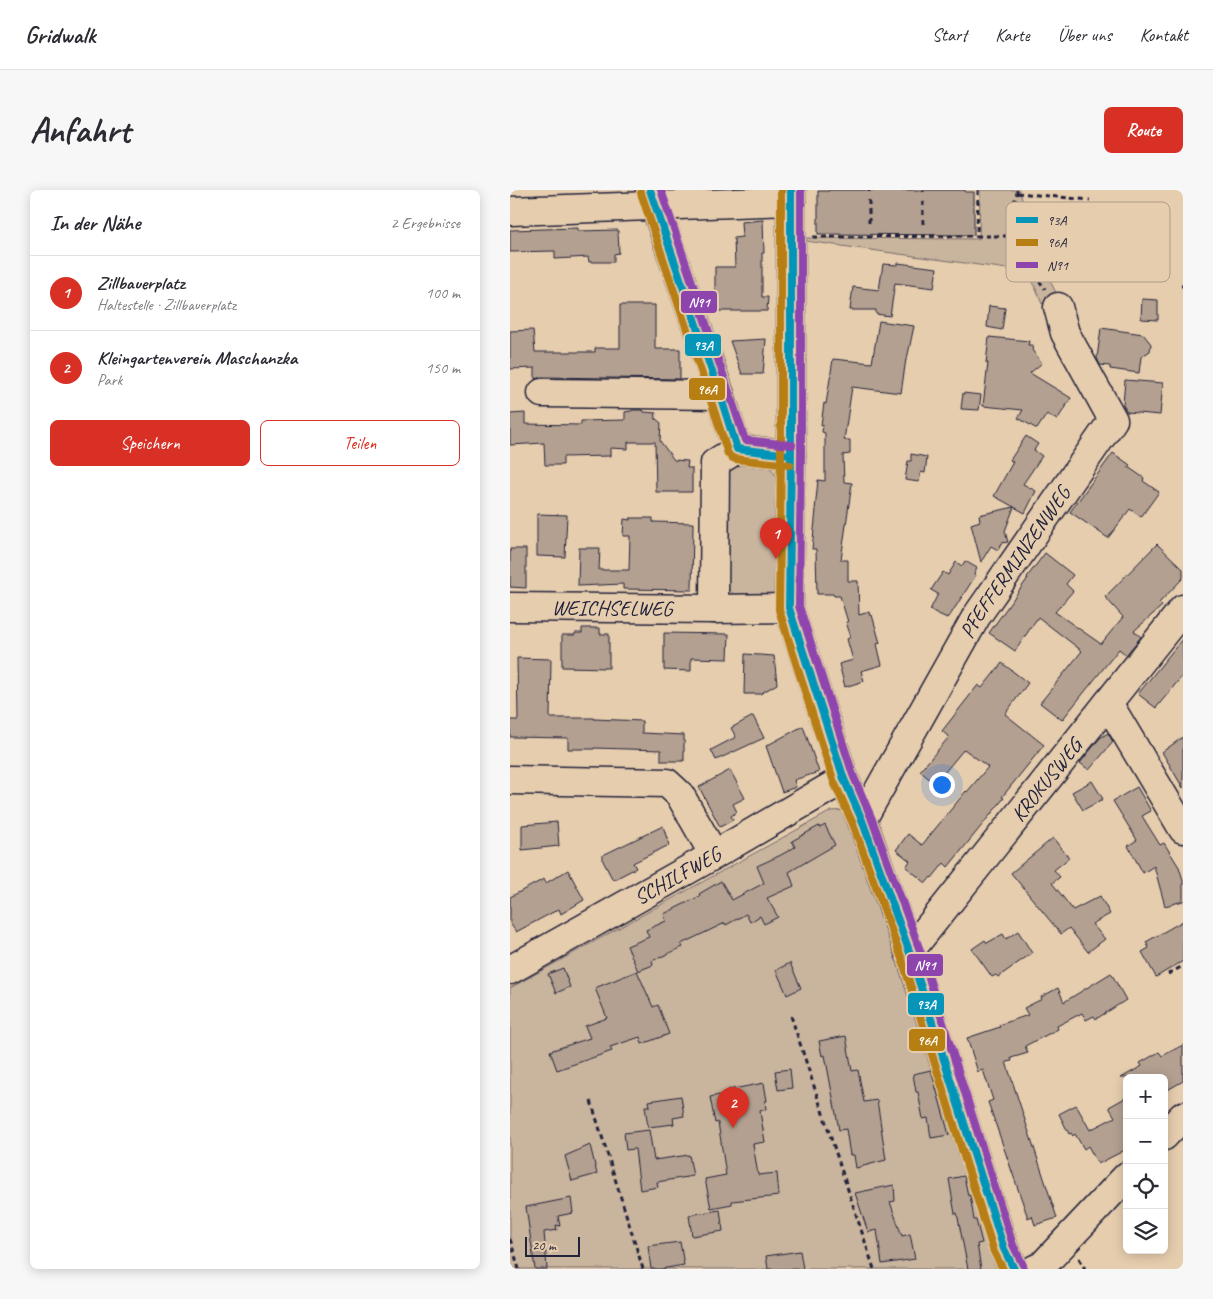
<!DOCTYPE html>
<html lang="de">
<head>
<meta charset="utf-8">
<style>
  body { margin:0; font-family:Caveat,sans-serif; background:#f7f7f7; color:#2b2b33 }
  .controls { position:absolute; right:15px; bottom:15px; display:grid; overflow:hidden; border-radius:8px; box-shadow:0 2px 12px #0003 }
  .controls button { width:45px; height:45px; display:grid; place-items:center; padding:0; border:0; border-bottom:1px solid #e1e1e2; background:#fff; color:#2b2b33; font:25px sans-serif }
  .scale { position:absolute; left:15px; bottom:12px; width:55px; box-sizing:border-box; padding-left:5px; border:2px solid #22223b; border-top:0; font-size:14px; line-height:18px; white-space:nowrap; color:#22223b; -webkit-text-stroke:4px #e6cdae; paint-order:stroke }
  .you { position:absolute; left:431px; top:594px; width:18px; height:18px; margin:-12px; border:4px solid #fff; border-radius:50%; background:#1a73e8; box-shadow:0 0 0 8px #1a73e833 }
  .badge { display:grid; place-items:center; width:32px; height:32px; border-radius:50%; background:#d93025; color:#fff; font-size:16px; font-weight:700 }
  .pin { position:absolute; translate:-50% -41px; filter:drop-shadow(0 1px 2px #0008) }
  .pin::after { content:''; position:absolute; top:26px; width:18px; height:15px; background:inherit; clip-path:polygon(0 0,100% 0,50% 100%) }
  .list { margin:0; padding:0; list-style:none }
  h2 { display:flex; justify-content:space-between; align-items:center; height:65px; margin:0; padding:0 20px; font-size:21px }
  h2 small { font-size:16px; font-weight:400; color:#7c7c81 }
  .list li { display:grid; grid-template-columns:32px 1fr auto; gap:15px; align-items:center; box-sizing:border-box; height:75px; padding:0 20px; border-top:1px solid #e1e1e2 }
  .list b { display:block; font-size:19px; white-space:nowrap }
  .list p { margin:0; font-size:16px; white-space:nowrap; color:#7c7c81 }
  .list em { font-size:16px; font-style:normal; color:#7c7c81 }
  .actions { display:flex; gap:10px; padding:15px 20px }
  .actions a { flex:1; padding:11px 0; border:1px solid #d93025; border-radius:8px; text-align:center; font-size:18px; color:#d93025 }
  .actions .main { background:#d93025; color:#fff }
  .icon { flex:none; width:28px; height:28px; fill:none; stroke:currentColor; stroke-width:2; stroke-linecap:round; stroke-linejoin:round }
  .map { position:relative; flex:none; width:673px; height:1079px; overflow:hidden; border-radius:8px }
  header { display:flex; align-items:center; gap:30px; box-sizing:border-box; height:70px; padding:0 25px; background:#fff; border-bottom:1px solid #e1e1e2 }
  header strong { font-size:24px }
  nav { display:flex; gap:28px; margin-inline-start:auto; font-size:18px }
  .intro { display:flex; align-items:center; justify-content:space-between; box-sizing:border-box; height:120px; padding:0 30px }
  h1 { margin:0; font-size:35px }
  .button { padding:12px 22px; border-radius:8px; background:#d93025; color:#fff; font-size:18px; font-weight:700 }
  main { display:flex; gap:30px; padding:0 30px }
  aside { flex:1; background:#fff; border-radius:8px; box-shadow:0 2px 12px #0003 }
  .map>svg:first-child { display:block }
  .green { fill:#c9b49d; stroke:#766b6c }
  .building { fill:#b3a090; stroke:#22223b }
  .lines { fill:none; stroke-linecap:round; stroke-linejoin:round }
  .minor-casing { stroke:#22223b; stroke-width:31 }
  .path { stroke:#22223b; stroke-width:3; stroke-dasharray:5 4; stroke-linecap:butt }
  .minor { stroke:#e6cdae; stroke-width:28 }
  .bus-1-casing { stroke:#e6cdae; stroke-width:11 }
  .bus-2-casing { stroke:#e6cdae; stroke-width:11 }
  .bus-3-casing { stroke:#e6cdae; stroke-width:11 }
  .bus-1 { stroke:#0595b8; stroke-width:8 }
  .bus-2 { stroke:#b77e12; stroke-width:8 }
  .bus-3 { stroke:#8e44ad; stroke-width:8 }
  .labels { text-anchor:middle; stroke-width:4.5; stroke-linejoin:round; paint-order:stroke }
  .street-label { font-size:21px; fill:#22223b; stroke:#e6cdae }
  .key { fill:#e6cdae; stroke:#ab9a8c; stroke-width:1 }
  .key-label { font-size:14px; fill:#22223b }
  .line-badge { stroke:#e6cdae; stroke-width:2 }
  .badge-label { font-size:14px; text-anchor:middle; font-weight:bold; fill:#fff }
</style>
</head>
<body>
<header>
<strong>Gridwalk</strong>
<nav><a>Start</a><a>Karte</a><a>Über uns</a><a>Kontakt</a></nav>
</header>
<div class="intro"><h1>Anfahrt</h1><a class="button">Route</a></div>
<main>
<aside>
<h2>In der Nähe<small>2 Ergebnisse</small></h2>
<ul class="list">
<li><span class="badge">1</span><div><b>Zillbauerplatz</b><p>Haltestelle · Zillbauerplatz</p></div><em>100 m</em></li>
<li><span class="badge">2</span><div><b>Kleingartenverein Maschanzka</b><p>Park</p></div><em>150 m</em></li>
</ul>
<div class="actions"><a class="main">Speichern</a><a>Teilen</a></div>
</aside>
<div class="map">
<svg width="673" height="1079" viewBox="0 0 673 1079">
  <rect width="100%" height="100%" fill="#e6cdae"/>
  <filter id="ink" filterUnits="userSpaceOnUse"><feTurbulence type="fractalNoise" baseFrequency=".02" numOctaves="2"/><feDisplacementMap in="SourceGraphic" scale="10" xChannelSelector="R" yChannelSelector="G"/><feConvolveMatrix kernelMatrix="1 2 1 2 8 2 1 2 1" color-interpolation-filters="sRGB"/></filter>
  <g filter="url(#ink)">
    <path class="green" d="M470,0H509L537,84L546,103L532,114L521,87L512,81L296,51V48L469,49Z
      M247,270L260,277L268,289L267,406L237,411L223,404L216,396L213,383L219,273Z
      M337,620L493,1079H0V798L321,621Z"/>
    <path class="building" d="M319,0H455V2H464V45L308,44V1H319Z
      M253,30L254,63H252V107H258L257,121H209L205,104V77H225L224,48L232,47L231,32Z
      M68,38V41L108,40L109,63L104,64V72H79L78,67L45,69V61L0,62V40Z
      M388,73L427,78L424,98L385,93L380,126L366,124V120H340L343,97L369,100L373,74L388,75Z
      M632,109L648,110V130L631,129Z
      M110,115H145V159H170V189L32,187L25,189V178L0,179V141L23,140L25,162H85V158H110Z
      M479,116L495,118L492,140L477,137Z
      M369,131L404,136L397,169H396L391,203L342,197L334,250H340V264L333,265L334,292L342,293L331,370H338V391H348L349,425L359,422L360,426L362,425L370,453L367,454L372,475L351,481L354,491L335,497L329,474L343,470L337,449L341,447L336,432H338L330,406H324L323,404H307L306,359H302L306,320H305L308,290L315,291V243L312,242L313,235H311L314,213L316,214L323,169L362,173Z
      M591,138L633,144L641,154L640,161L631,167L629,183L600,179V176L590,175L587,168Z
      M479,147L519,151L518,155H523L522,160L532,173L520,183L561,208L547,230L537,224L527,239L508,228L513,220L473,216L478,173H476Z
      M256,149L253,184H232L220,151Z
      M615,190L653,193L650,225L617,222L613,215Z
      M453,203L471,205L469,220L451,219Z
      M123,220H133L134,222L146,223L145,228L151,233L150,251L164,270L178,271L177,278H182V302H146L145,252H118V259L100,258V266L53,267V275H35L34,253L0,255V224L15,223V234L71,235V231L115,230V222L121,221Z
      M516,246L528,254L524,260L532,266L513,294L526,301L515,323L484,306L503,272L500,270Z
      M603,263L620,275L618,277L634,288L633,291L649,302L631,327L620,319L598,348L560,322Z
      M401,264L417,267L415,283L411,282L409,292L395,290L398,271H401Z
      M504,317L495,341L498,352L492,353L488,360L481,356L471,372L461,334L470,331L469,325Z
      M27,324L57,325L55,367L27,366Z
      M120,328H143V332L183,333L182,400L113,399V394L68,396L69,358H90L89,380H119L120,346H113L114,329L120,330Z
      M647,354L673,379V388L649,413L652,416L624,441L631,447L616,465L609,459L552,530L530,513L572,461L528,427L505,461L479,443L518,388L517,387L535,363L563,385L556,394L563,401L545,422L591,454L613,427L595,407Z
      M0,359H16V398L0,397Z
      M455,371L467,378L464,384L466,385L439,427L438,426L437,428L420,420L428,404L421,400L433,382L438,385L446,372L452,376Z
      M72,438H90V444H99V478L52,477V445H65V443H72Z
      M154,443L219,444L218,469L181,468V481L154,480Z
      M673,448V485L646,518L628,504Z
      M235,464L264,466L267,494L250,504H234Z
      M7,468L41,469L40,528H84V529L132,531V543L174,545V571H151V560L84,558V559H58V548L0,547V530H8Z
      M492,473L518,493L495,524L534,555L492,607L494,608L438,677L434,673L422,688L421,687L416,693L396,677L400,671L386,660L398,644L412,655L456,601L457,602L478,577L454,559L425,594L410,581L439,547L432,541L468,495L472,498Z
      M243,526L254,548L206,570L201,560L226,547L221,538Z
      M293,536L309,582L284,590L286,597L272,602L256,556Z
      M598,543L603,552L579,580L570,573L590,548Z
      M673,547V598L652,562Z
      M220,580L235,608L223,614L227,622L221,626L223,630L210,637L189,597Z
      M582,591L593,609L573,620L562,602Z
      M627,597L641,621L632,626L650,655L654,653L669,677L673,690V711L655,716L644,676L633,683L618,656L627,650L603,611Z
      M47,632L49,656L12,660V635Z
      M315,635L325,655L279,682L284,696L257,708L268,727L254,734L250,726L240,732L236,724L216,735L215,733L171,754L173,757L142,771L143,775L128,781L117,756L139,747L136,740L156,731L154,724L190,706L189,704L211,691L222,710L254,693L247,676L271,665L285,657L282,651L309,636L310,638Z
      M153,636L159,655L123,673L126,678L103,690L93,671V665Z
      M543,648L559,668L544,680L550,687L542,693L563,720L590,706L600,724L582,734L595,749L578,762L559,738L551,744L501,683Z
      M58,680L74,710L51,724L49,719L6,742L0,733V707L34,689L36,693Z
      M673,731V771L646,787L632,762L639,758L636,752Z
      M508,741L522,763L488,787L486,785L482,787L462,759L475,750L477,753L493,744L496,749Z
      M280,773L291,798L277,805L266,780Z
      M53,778L60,797L46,803L38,784Z
      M127,781L143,817L148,815L159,844L132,854L130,847L100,857L102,861L47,880L40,861L80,848L75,836L97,828L85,798Z
      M601,783L616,810L586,829L584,826L576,830L572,823L547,836L548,839L515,856L518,863L501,868L502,871L496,872L547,1028L525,1035L522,1026L518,1028L478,912L483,910L473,880L468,882L457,848L490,837L489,835L518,825L514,818L532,809L531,807L548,798L554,812Z
      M336,846L342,881L348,880L354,912L367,910L376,970L346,978L344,965H340L336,939L329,940L315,865L312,866L309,851Z
      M673,855V891L654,902V888H611L632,876L630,873L649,862L652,866Z
      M280,879L282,898L268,900L265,881Z
      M421,880L439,945L421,948L418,928L413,929L408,902H406L403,884Z
      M254,893L257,911H255L256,919L250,921L255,952L243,954L248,985L267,983L269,1006L222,1011V1014L201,1018L195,989L216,985L208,932L205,933L200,907L219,903L218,900Z
      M171,906L174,926L163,928L164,934L138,937L135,916H140L139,911Z
      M617,907V959L588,974L578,956L574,959L565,944L563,946L561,943L559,944L549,924L566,915L580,940L605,927L599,917Z
      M139,940L144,970L179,965L183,986L147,992L148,997L130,1000L125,959L116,960L114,943Z
      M80,955L87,984L62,991L55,966Z
      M454,986L458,1006L460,1005L464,1030H466L472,1053L467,1054L471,1079H458L447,1023L445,1024L439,989Z
      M384,995L385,1011L380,1012L392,1046L400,1044L405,1069L372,1074L367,1040L358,1042L345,1003Z
      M61,1008L63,1023L48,1026L50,1036L46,1035L47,1040L34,1042L37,1079H25L16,1017Z
      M210,1020L213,1041L182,1046L179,1025Z
      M170,1052L174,1075L151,1079H141L138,1056Z
      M290,1061L293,1079H258L256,1066Z"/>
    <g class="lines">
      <g class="minor-casing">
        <g id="minor">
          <path d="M140,0L210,205L227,259"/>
          <path d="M281,0V265L279,418L334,589L352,630L402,769L494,1059L504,1079"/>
          <path d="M0,21L281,11"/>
          <path d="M32,203L210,205"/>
          <path id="s1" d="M0,417L204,419L279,418"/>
          <path d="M204,419L205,273L227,259L281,265"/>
          <path d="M598,513L673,639"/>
          <path d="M0,590L157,593L170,605L204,665"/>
          <path id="s2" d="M352,630L466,427L603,230L555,143L548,117"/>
          <path id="s3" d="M399,762L673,419"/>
          <path id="s4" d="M0,780L204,665L334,589"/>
          <path d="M654,946L673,926"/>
          <path d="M525,1079L532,1076L617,986"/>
        </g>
      </g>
      <path class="path" d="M359,0V2
        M468,0L467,46H503
        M507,0C507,5 505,10 503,15C502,22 500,31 501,38C503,61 523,81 535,99
        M413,2V0
        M507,3L580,10
        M359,10V36
        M413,11V36
        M303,47L467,46
        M671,96H673
        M658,784L673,776
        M281,826L364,1079
        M81,911L133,1079
        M0,1049L9,1079
        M569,1068L575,1079"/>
      <use href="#minor" class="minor"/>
      <g class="bus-1-casing">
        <path id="bus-1" d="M140,0L210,205L227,259L281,265
          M281,0V265L279,418L334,589L352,630L402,769L494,1059L504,1079"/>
      </g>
      <g class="bus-2-casing">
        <path id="bus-2" d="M271,0V265L269,420L324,592L343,634L393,772L484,1062L493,1079
          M131,3L200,208L218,264L221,267L225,269L280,275"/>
      </g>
      <g class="bus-3-casing">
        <path id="bus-3" d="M151,0L219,202L235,250L282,255
          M291,0V265L289,416L343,585L361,627L412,766L503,1055L513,1075"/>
      </g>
      <use href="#bus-1" class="bus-1"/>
      <use href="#bus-2" class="bus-2"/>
      <use href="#bus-3" class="bus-3"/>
    </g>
  </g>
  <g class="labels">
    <g class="street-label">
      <text dy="7" stroke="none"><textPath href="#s2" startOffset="300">PFEFFERMINZENWEG</textPath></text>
      <text dy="7" stroke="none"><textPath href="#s1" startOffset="102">WEICHSELWEG</textPath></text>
      <text dy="7" stroke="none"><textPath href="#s3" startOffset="220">KROKUSWEG</textPath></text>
      <text dy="7" stroke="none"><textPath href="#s4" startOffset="192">SCHILFWEG</textPath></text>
    </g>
  </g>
  <rect x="496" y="12" width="164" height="80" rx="8" class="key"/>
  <rect x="506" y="27" width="22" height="6" fill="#0595b8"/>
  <rect x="506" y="49" width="22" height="7" fill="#b77e12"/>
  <rect x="506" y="72" width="22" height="6" fill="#8e44ad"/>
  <g class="key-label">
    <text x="537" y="35">93A</text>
    <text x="537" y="57">96A</text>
    <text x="537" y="80">N91</text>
  </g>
  <g class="line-badge">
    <rect x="170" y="100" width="38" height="24" rx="5" fill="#8e44ad"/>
    <rect x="174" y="143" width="38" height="24" rx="5" fill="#0595b8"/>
    <rect x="178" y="187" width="38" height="24" rx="5" fill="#b77e12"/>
    <rect x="396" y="763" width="38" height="24" rx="5" fill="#8e44ad"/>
    <rect x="397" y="802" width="38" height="24" rx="5" fill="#0595b8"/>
    <rect x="398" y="838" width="38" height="24" rx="5" fill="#b77e12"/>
  </g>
  <g class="badge-label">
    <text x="189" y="117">N91</text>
    <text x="193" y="160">93A</text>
    <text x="197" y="204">96A</text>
    <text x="415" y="780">N91</text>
    <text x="416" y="819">93A</text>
    <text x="417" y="855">96A</text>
  </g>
</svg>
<div class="controls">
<button>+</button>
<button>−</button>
<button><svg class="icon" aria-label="locate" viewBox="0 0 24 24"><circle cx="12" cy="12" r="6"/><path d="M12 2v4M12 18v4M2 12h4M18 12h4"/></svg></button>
<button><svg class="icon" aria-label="layers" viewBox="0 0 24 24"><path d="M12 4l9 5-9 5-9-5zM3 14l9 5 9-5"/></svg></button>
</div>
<div class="scale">20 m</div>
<div class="you"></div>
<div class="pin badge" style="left:266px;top:369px">1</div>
<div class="pin badge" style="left:223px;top:938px">2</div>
</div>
</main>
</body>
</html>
